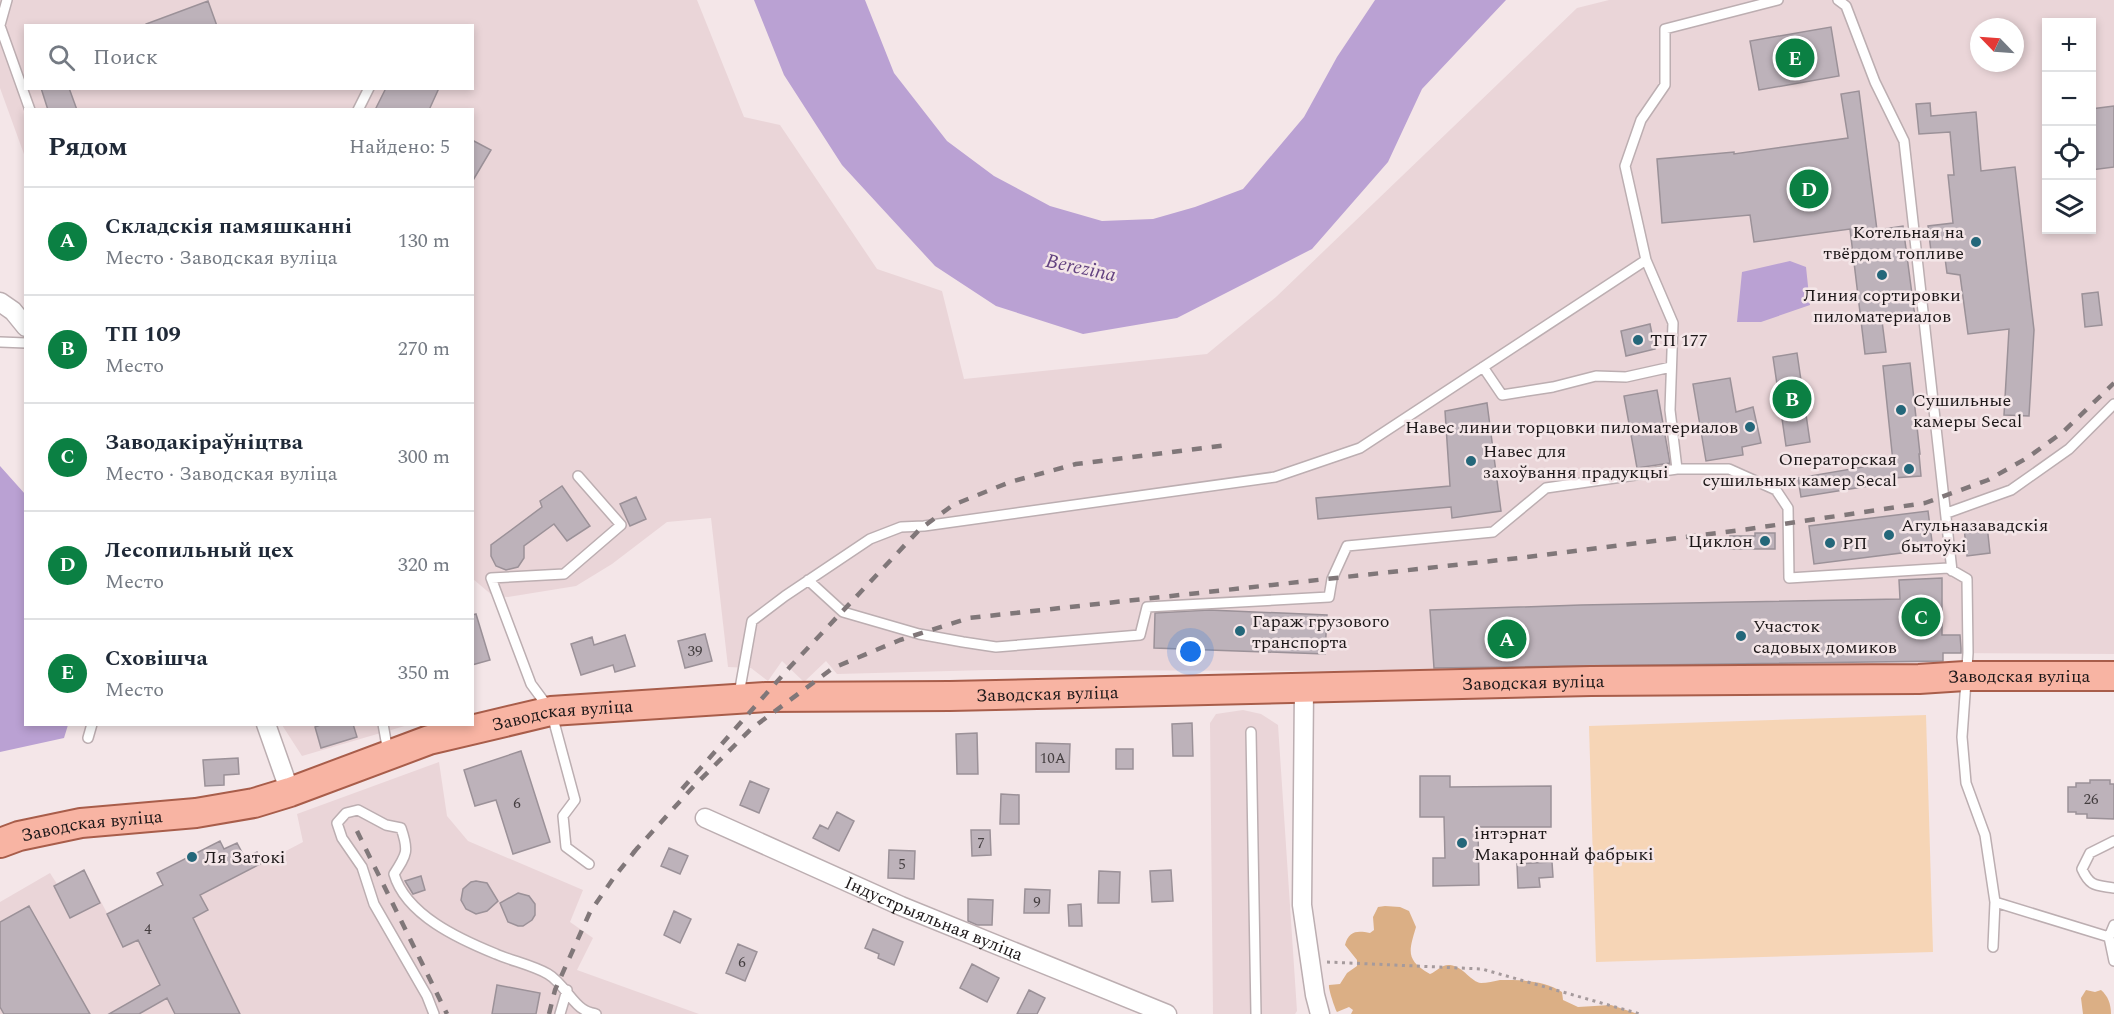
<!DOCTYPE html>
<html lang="ru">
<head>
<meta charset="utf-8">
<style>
  body { margin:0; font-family:Spectral,serif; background:#f2f2f3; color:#1f2937 }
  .controls { position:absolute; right:18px; top:18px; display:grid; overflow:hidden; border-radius:0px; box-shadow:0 3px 9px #0003 }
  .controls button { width:54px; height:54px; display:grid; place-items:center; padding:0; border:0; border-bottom:2px solid #e0e1e3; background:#fff; color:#1f2937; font:30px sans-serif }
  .compass { position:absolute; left:1970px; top:18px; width:54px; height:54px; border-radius:50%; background:#fff; box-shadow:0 3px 9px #0003; rotate:295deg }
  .you { position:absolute; left:1191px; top:652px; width:21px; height:21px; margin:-15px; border:4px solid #fff; border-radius:50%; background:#1a73e8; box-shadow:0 0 0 9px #1a73e833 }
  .badge { display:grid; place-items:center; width:39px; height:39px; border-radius:50%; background:#0b8043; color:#fff; font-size:20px; font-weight:700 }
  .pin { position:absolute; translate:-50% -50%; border:3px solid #fff; box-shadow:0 2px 6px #0006 }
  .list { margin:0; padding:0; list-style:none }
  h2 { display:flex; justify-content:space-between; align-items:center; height:78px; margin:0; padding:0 24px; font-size:26px }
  h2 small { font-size:20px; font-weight:400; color:#747a83 }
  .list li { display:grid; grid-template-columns:39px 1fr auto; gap:18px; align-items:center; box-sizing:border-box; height:108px; padding:0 24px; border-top:2px solid #e0e1e3 }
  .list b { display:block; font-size:22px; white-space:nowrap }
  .list p { margin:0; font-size:20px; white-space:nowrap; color:#747a83 }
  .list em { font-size:20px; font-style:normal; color:#747a83 }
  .icon { flex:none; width:33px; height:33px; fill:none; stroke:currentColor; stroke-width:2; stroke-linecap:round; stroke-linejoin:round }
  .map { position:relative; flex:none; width:2114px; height:1014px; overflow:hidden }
  .search { position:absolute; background:#fff; box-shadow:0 3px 9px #0003; left:24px; top:24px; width:450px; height:66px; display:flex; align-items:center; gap:15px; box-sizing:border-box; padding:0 21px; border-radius:0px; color:#747a83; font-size:22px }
  .panel { position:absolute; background:#fff; box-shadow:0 3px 9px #0003; left:24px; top:108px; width:450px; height:618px; border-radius:0px }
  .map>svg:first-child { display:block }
  .built { fill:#ead5d8; fill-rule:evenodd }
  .green { fill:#f6d5b6 }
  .forest { fill:#dbaf85 }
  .water { fill:#baa1d3 }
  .building { fill:#bdb2ba; stroke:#9b9198; stroke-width:1.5 }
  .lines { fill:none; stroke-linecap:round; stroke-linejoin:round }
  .service-casing { stroke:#bcaeb1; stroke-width:12 }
  .minor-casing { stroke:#bcaeb1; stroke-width:21 }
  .primary-casing { stroke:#a85d4a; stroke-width:32 }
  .path { stroke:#a59a9c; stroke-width:3; stroke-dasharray:3 4.5; stroke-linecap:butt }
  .service { stroke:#fff; stroke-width:9 }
  .minor { stroke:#fff; stroke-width:18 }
  .primary { stroke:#f8b4a3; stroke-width:28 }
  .rail { stroke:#807779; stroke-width:4.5; stroke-dasharray:10 10; stroke-linecap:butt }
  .poi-dot { fill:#24677a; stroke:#f4e6e8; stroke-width:2 }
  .labels { text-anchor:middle; stroke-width:5; stroke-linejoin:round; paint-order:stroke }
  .number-label { font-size:15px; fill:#443e40 }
  .poi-label { font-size:18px; fill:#1c1718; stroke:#f4e6e8; text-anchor:start }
  .street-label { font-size:18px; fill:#1c1718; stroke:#f4e6e8 }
  .water-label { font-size:20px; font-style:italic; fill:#634280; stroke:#f4e6e8 }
</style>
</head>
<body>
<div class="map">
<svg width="2114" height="1014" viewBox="0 0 2114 1014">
  <rect width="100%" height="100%" fill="#f4e6e8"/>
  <path class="built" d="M0,0H697L744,117L780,125L877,269L942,291L964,379L1207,354L1276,297L1577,8L1609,0H2114V654L1943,653V667L1434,671L988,670L837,674L826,661L804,682L782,661L768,681L751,668L728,667L711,518L667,522L612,564L576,586L508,597L493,596L473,579L472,110H26L25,157L0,88ZM2046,22H2092V230H2046ZM26,26H472V88H26ZM1979,27H2015V63H1979Z
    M1243,710L1261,714L1278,725L1297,1011L1295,1014H1213L1210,723L1216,714Z
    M282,725H408L302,756Z
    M439,762L447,816L468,841L583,890L570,922L593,938L577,970L699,1014H0V902L50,873L57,884L84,870L107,913L163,885L157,873L220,841L224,849L237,843L245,858L257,852L263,863L303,842L297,814Z"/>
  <path class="green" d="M1926,715L1933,952L1596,962L1589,726Z"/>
  <path class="forest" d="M1385,906L1400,907L1409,911L1416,927C1409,951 1405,960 1430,974C1437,971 1442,964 1450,965C1464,967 1471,982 1481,983C1487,983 1494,981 1500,980C1521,980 1544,980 1562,992L1563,1000L1578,1007L1611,1005L1638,1014H1351L1353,1010L1349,1007L1337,1012C1335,1009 1328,988 1329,985L1340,984L1347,973L1357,966V960L1345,945C1349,930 1358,931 1370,933L1374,930L1373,917L1378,907Z
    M2086,990L2095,992L2101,990C2108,996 2111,1004 2111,1014H2083L2081,998Z"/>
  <path class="water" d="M754,0H865L894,73L947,141L994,176L1050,206L1102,221L1153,219L1195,207L1243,189L1304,117L1337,57L1375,0H1506L1422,89L1388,162L1312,249L1177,318L1083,334L996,306L935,266L842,165L784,75Z
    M1790,261L1806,267L1810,305L1761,322H1737L1742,272Z
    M0,466L25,494L26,724L68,725L64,738L0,752Z"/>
  <path class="building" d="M208,1L217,26H146V24Z
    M1831,27L1839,76L1759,90L1750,41Z
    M41,88H69L77,110H48Z
    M386,88H439L429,110H375Z
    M1859,91L1877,230L1903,226L1915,317L1882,321L1886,352L1865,354L1850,229L1754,242L1750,215L1662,223L1657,159L1734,152V154L1848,138L1841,94Z
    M1930,103L1931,116L1976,112L1981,171L2015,167L2034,330L2029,416L2004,415L2009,329L1968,334L1960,275L1947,273L1945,258L1932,260L1928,226L1953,223L1948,175H1954L1950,132L1919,134L1916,104Z
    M2114,106V167L2091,170V109Z
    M472,140L491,150L472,182Z
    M2098,292L2102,325L2085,327L2082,294Z
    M1650,324L1655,349L1626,356L1621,331Z
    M1797,353L1810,442L1786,446L1773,357Z
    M1910,363L1920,454H1919L1921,476L1893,478V482L1801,497L1798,478L1893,462L1883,366Z
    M1730,378L1736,412L1753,407L1761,443L1742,447L1743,455L1706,461L1693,384Z
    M1657,390L1670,463L1637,468L1624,396Z
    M1487,403L1501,511L1452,518L1451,507L1318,519L1316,498L1450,486L1445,411Z
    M562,486L590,526L567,541L554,524L524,546V558L518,567L506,570L496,566L491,556V545L542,507L540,501Z
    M636,497L646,519L630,526L620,504Z
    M1928,511L1933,549L1814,564L1809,526Z
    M1987,525L1990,553L1967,556L1964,528Z
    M1755,533H1775V549H1730V536H1755Z
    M1942,578V635H1960L1961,648V653H1943V661L1434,668L1430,610L1581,605L1900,599L1899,580Z
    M1209,610L1327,615L1325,654L1154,648L1155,613Z
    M476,614L490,660L472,665V615Z
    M705,634L712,661L685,668L678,641Z
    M625,635L635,666L615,672L613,665L581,675L571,644L592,637L594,645Z
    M1192,723L1193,756H1173L1172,724Z
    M323,724H353L357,737L321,748L315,727Z
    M977,733L978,774H957L956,734Z
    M1036,743L1070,744L1069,772H1036Z
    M1116,749H1133V769H1116Z
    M521,751L550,842L513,854L496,800L475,806L464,770Z
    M238,758L239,774L224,775V785L205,786L203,760Z
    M1420,776H1450V787L1551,786V827H1478L1479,885L1433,886V858H1445L1444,817H1420Z
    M2090,780H2110V784H2114V819L2087,818V814H2076V812H2068V787H2076V783H2090Z
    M750,781L769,789L759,813L740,805Z
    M1001,794L1019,795V824H1000Z
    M837,812L854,821L839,851L813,838L820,825L828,829Z
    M971,830H990L991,855L972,856Z
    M220,841L224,849L237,843L245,858L257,852L262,863L200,895L208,910L193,918L240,1014H175L167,998L139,1014H109L160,985L138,940L123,947L107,914L163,885L157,873Z
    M669,848L688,856L680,874L661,866Z
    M889,850L915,851L914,879L888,878Z
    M1552,862L1553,877L1539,878L1540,887L1518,888L1517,864Z
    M84,870L100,903L70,918L54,886Z
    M1171,870L1173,901L1152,902L1150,871Z
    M1099,871L1120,872L1119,903H1098Z
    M421,876L425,890L413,894L405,881Z
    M476,881L487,883L498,901L487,911L476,914L466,909L461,900L463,889L471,882Z
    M1025,889L1050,890L1049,913H1024Z
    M518,893L529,896L535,904V915L532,920L523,926H518L508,922L500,903Z
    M968,899L993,900L992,925H977L968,921Z
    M1081,904L1082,926H1069L1068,905Z
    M29,906L90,1014H4L0,1007V922Z
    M674,911L691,919L680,943L664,935Z
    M873,929L903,942L894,965L878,958L879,954L865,948Z
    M738,944L757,952L745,981L726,973Z
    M972,964L999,978L987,1002L960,988Z
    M497,985L540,993L536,1014H492Z
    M1029,990L1045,998L1037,1014H1017Z"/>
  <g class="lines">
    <g class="service-casing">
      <path id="service" d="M1838,0L1846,6L1875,82L1904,141L1952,571
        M0,25L7,0
        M0,26L30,110
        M358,110L369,88
        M1646,260L1625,166L1641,120L1665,85V29L1778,0
        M0,342L26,343
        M1483,367L1502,395L1553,387L1596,376L1626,377L1671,367
        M578,476L621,525L564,574L491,578L531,684L551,711L575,800L563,816L566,847L589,864
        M1947,513L2011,490L2069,449L2114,404
        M808,580L843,612L919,634L963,642L996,647L1140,635L1147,607L1329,597L1332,579L1347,546L1493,532L1546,488L1677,469
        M739,694L752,621L785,596L870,539L901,527L924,526L1275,477L1360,448L1646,260L1673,323L1670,410L1677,469H1729L1776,490L1788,508L1789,578L1948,568L1967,579L1968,653L1962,737L1966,783L1985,835L1995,902L2109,937L2114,961
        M383,724L388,752
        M1251,732L1256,1014
        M88,738L92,724
        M2114,841L2090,853L2082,869C2090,887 2096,885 2114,888
        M2109,937L2114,925
        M1993,947L1995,902
        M434,1014L427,996L374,904L362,867L342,838L337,823L346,813L358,810L386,825L401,828C409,851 407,854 394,874C406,915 459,939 496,954C512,961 532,965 548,974C562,982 573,1004 583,1009C587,1012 592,1013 596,1014
        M560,1014L567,990"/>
    </g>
    <g class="minor-casing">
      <g id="minor">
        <path d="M0,302L13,311L26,327"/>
        <path d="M1304,688L1302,905L1315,995L1320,1014"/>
        <path d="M266,724L290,792"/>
        <path id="s1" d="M705,818L901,906L1167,1014"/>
      </g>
    </g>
    <g class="primary-casing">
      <g id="primary">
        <path id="s2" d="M0,843L19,836L81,823L196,813L254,803L290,792L429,740L551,711L766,697L950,696L1591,681L1919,679L1965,676H2114"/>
      </g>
    </g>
    <path class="path" d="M1327,962L1482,969L1640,1014"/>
    <use href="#service" class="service"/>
    <use href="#minor" class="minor"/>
    <use href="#primary" class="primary"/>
    <path class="rail" d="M682,789L789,668L920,529L953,505L1010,482L1076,464L1227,445
      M357,831L447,1014
      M633,853L693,787L751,729L833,668L900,640L969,618L1519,558L1749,529L1925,503L1988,480L2027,458L2063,432L2114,383
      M549,1014L555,990L590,912L615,876L639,846"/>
  </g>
  <g class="poi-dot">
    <circle cx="1976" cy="242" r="6"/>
    <circle cx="1882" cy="275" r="6"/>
    <circle cx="1638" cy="340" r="6"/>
    <circle cx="1901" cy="410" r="6"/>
    <circle cx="1750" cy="427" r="6"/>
    <circle cx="1471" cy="461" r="6"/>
    <circle cx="1909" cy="469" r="6"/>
    <circle cx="1889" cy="535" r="6"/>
    <circle cx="1765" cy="541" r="6"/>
    <circle cx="1830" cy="543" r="6"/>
    <circle cx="1240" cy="631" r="6"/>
    <circle cx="1741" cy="636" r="6"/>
    <circle cx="1462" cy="843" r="6"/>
    <circle cx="192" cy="857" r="6"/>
  </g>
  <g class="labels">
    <g class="number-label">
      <text x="695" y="656">39</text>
      <text x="1053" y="763">10А</text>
      <text x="2091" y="804">26</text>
      <text x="517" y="808">6</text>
      <text x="981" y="848">7</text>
      <text x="902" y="869">5</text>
      <text x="1037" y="907">9</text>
      <text x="148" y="934">4</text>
      <text x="742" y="967">6</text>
    </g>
    <g class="poi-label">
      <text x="1964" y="238" text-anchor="end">Котельная на<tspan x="1964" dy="21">твёрдом топливе</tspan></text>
      <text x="1882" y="301" text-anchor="middle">Линия сортировки<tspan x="1882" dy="21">пиломатериалов</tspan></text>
      <text x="1650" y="346">ТП 177</text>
      <text x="1913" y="406">Сушильные<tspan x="1913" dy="21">камеры Secal</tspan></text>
      <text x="1738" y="433" text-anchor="end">Навес линии торцовки пиломатериалов</text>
      <text x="1483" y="457">Навес для<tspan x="1483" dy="21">захоўвання прадукцыі</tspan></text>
      <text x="1897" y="465" text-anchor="end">Операторская<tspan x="1897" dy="21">сушильных камер Secal</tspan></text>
      <text x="1901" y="531">Агульназавадскія<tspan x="1901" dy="21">бытоўкі</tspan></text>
      <text x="1753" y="547" text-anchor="end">Циклон</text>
      <text x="1842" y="549">РП</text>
      <text x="1252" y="627">Гараж грузового<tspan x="1252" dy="21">транспорта</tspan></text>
      <text x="1753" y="632">Участок<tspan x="1753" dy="21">садовых домиков</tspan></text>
      <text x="1474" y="839">інтэрнат<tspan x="1474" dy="21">Макароннай фабрыкі</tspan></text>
      <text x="204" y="863">Ля Затокі</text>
    </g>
    <g class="street-label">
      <text dy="6" stroke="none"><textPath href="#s2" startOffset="2038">Заводская вуліца</textPath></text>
      <text dy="6" stroke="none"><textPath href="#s2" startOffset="1552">Заводская вуліца</textPath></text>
      <text dy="6" stroke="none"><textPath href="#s2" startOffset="1066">Заводская вуліца</textPath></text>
      <text dy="6" stroke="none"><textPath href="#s2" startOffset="580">Заводская вуліца</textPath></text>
      <text dy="6" stroke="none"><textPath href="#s2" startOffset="94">Заводская вуліца</textPath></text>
      <text dy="6" stroke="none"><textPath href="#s1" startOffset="250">Індустрыяльная вуліца</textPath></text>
    </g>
    <g class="water-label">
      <text transform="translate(1081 267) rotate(12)" y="7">Berezina</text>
    </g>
  </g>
</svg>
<div class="controls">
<button>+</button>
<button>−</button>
<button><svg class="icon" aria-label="locate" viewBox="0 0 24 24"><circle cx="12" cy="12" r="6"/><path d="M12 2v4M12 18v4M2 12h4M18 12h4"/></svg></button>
<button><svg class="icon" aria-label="layers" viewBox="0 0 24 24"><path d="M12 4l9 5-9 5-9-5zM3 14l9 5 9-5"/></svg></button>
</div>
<svg class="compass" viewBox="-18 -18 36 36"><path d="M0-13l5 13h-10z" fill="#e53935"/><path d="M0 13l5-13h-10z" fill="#747a83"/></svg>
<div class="you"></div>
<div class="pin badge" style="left:1507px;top:639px">A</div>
<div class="pin badge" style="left:1792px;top:399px">B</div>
<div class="pin badge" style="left:1921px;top:617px">C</div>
<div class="pin badge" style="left:1809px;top:189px">D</div>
<div class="pin badge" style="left:1795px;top:58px">E</div>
<div class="search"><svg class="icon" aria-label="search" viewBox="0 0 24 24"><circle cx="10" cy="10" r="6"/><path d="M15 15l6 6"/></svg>Поиск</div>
<section class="panel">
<h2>Рядом<small>Найдено: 5</small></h2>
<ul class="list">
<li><span class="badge">A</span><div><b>Складскія памяшканні</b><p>Место · Заводская вуліца</p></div><em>130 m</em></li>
<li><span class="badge">B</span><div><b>ТП 109</b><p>Место</p></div><em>270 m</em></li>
<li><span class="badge">C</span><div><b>Заводакіраўніцтва</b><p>Место · Заводская вуліца</p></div><em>300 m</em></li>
<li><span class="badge">D</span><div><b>Лесопильный цех</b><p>Место</p></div><em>320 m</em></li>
<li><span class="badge">E</span><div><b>Сховішча</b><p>Место</p></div><em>350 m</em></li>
</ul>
</section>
</div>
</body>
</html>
